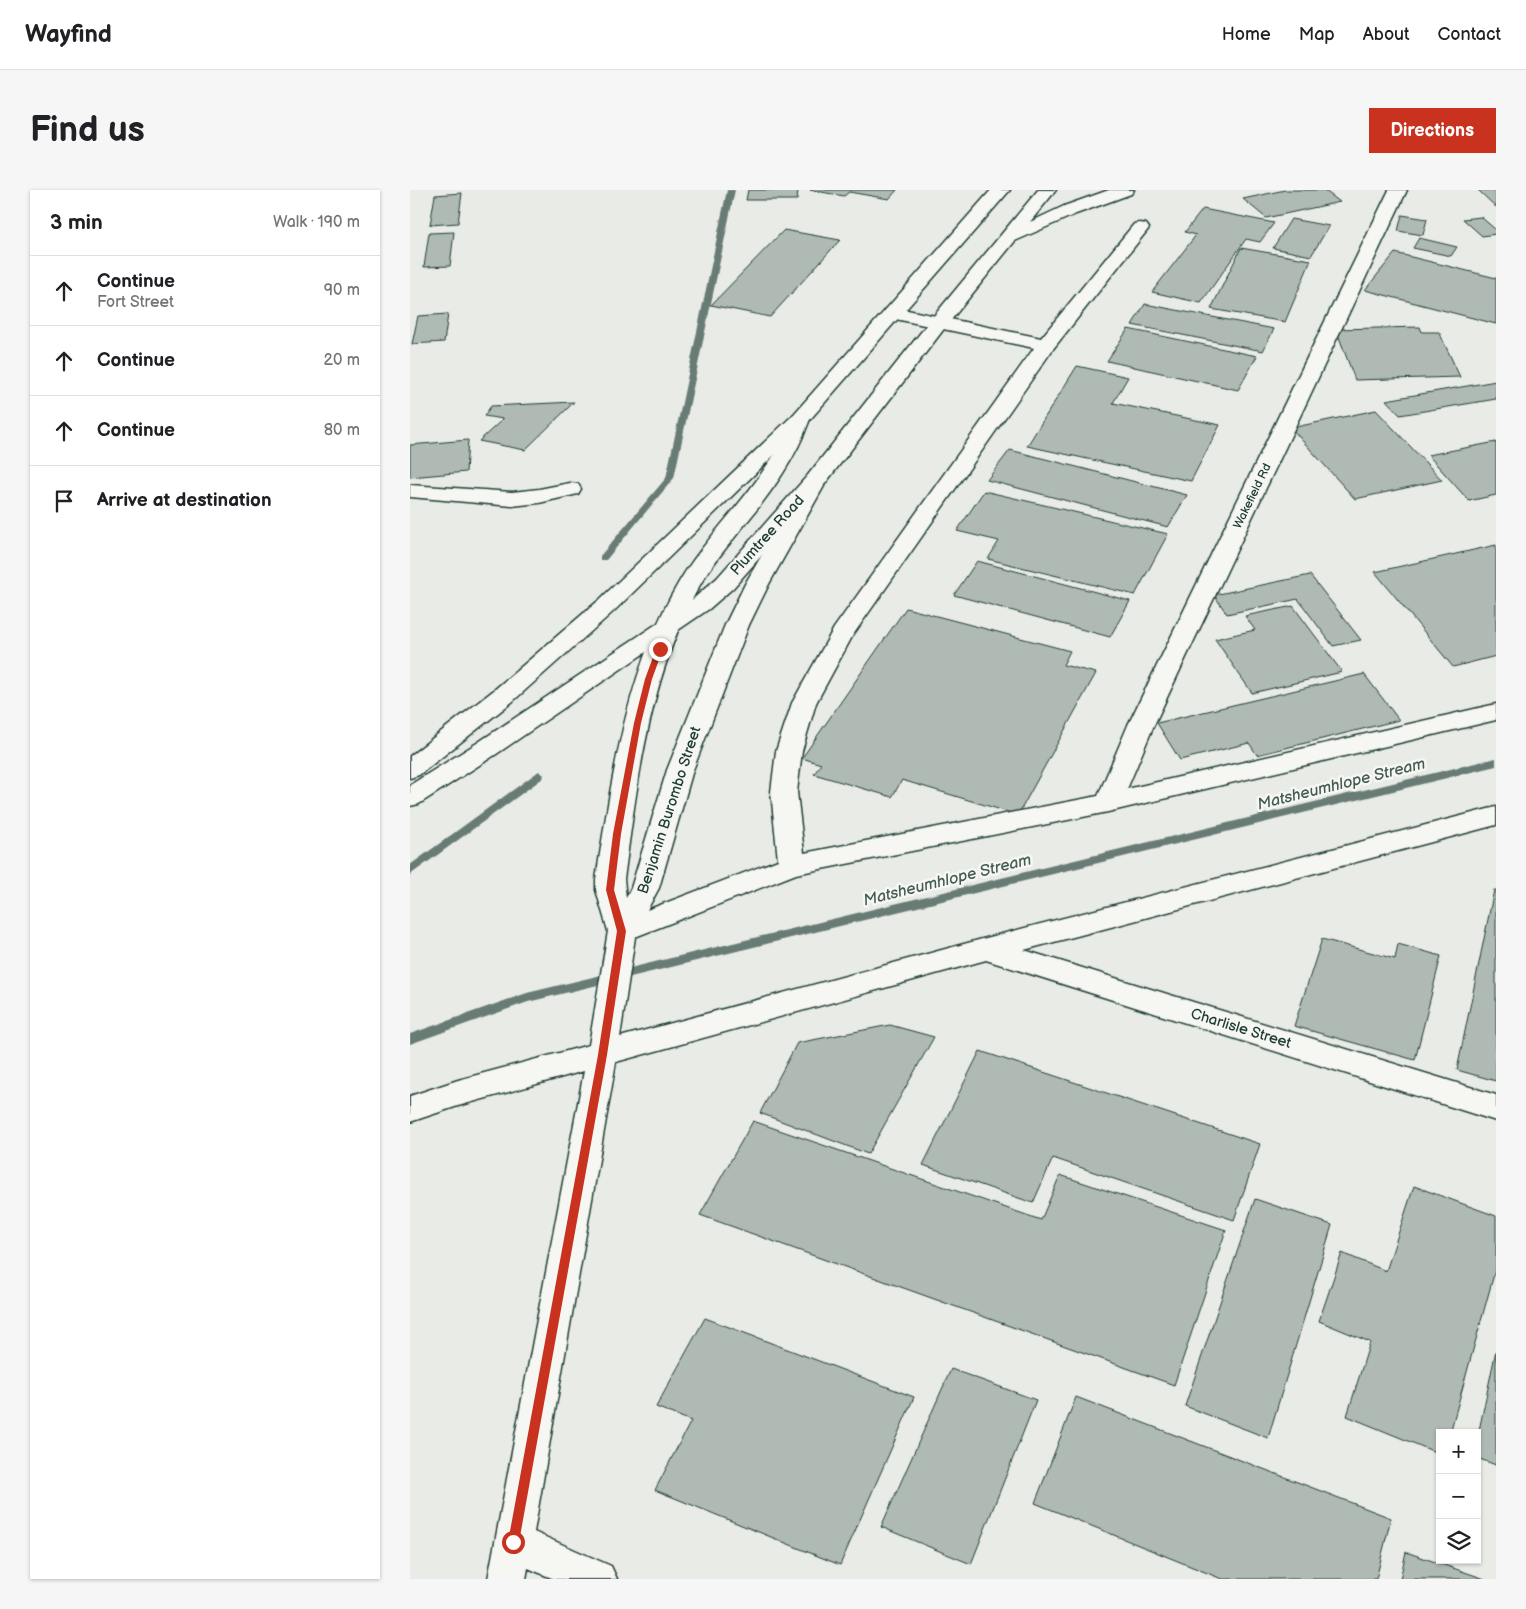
<!DOCTYPE html>
<html lang="en">
<head>
<meta charset="utf-8">
<style>
  body { margin:0; font-family:"Balsamiq Sans",sans-serif; background:#f6f6f6; color:#202124 }
  .controls { position:absolute; right:15px; bottom:15px; display:grid; overflow:hidden; border-radius:0px; box-shadow:0 1px 4px #0004 }
  .controls button { width:45px; height:45px; display:grid; place-items:center; padding:0; border:0; border-bottom:1px solid #e0e0e0; background:#fff; color:#202124; font:25px sans-serif }
  .stop { position:absolute; width:15px; height:15px; margin:-11px; border:4px solid #c8321e; border-radius:50%; background:#fff }
  .stop.end { background:#c8321e; border-color:#fff; box-shadow:0 1px 5px #0008 }
  .list { margin:0; padding:0; list-style:none }
  h2 { display:flex; justify-content:space-between; align-items:center; height:65px; margin:0; padding:0 20px; font-size:21px }
  h2 small { font-size:16px; font-weight:400; color:#757577 }
  .list li { display:grid; grid-template-columns:32px 1fr auto; gap:15px; align-items:center; box-sizing:border-box; height:70px; padding:0 20px; border-top:1px solid #e0e0e0 }
  .list b { display:block; font-size:19px; white-space:nowrap }
  .list p { margin:0; font-size:16px; white-space:nowrap; color:#757577 }
  .list em { font-size:16px; font-style:normal; color:#757577 }
  .icon { flex:none; width:28px; height:28px; fill:none; stroke:currentColor; stroke-width:2; stroke-linecap:round; stroke-linejoin:round }
  .map { position:relative; flex:none; width:1086px; height:1389px; overflow:hidden; border-radius:0px }
  header { display:flex; align-items:center; gap:30px; box-sizing:border-box; height:70px; padding:0 25px; background:#fff; border-bottom:1px solid #e0e0e0 }
  header strong { font-size:24px }
  nav { display:flex; gap:28px; margin-inline-start:auto; font-size:18px }
  .intro { display:flex; align-items:center; justify-content:space-between; box-sizing:border-box; height:120px; padding:0 30px }
  h1 { margin:0; font-size:35px }
  .button { padding:12px 22px; border-radius:0px; background:#c8321e; color:#fff; font-size:18px; font-weight:700 }
  main { display:flex; gap:30px; padding:0 30px }
  aside { flex:1; background:#fff; border-radius:0px; box-shadow:0 1px 4px #0004 }
  .map>svg:first-child { display:block }
  .lines { fill:none; stroke-linecap:round; stroke-linejoin:round }
  .stream { fill:#687c75; fill-rule:evenodd }
  .building { fill:#b0bab5; stroke:#1f3d34 }
  .minor-casing { stroke:#1f3d34; stroke-width:3 }
  .highway-casing { stroke:#1f3d34; stroke-width:3 }
  .minor { fill:#f6f6f2; fill-rule:evenodd }
  .highway { fill:#f6f6f2; fill-rule:evenodd }
  .route { fill:#c8321e }
  .labels { text-anchor:middle; stroke-width:5; stroke-linejoin:round; paint-order:stroke }
  .far-street-label { font-size:12px; fill:#1f3d34; stroke:#f6f6f2 }
  .street-label { font-size:15px; fill:#1f3d34; stroke:#f6f6f2 }
  .water-label { font-size:16px; font-style:italic; fill:#445c54; stroke:#f6f6f2 }
</style>
</head>
<body>
<header>
<strong>Wayfind</strong>
<nav><a>Home</a><a>Map</a><a>About</a><a>Contact</a></nav>
</header>
<div class="intro"><h1>Find us</h1><a class="button">Directions</a></div>
<main>
<aside>
<h2>3 min<small>Walk · 190 m</small></h2>
<ul class="list">
<li><svg class="icon" aria-label="ahead" viewBox="0 0 24 24"><path d="M12 20V5M6 11l6-6 6 6"/></svg><div><b>Continue</b><p>Fort Street</p></div><em>90 m</em></li>
<li><svg class="icon" aria-label="ahead" viewBox="0 0 24 24"><path d="M12 20V5M6 11l6-6 6 6"/></svg><div><b>Continue</b></div><em>20 m</em></li>
<li><svg class="icon" aria-label="ahead" viewBox="0 0 24 24"><path d="M12 20V5M6 11l6-6 6 6"/></svg><div><b>Continue</b></div><em>80 m</em></li>
<li><svg class="icon" aria-label="arrive" viewBox="0 0 24 24"><path d="M6 21V4h12l-3 4 3 4H6"/></svg><div><b>Arrive at destination</b></div></li>
</ul>
</aside>
<div class="map">
<svg width="1086" height="1389" viewBox="0 0 1086 1389">
  <rect width="100%" height="100%" fill="#e9ebe7"/>
  <filter id="ink" filterUnits="userSpaceOnUse"><feTurbulence type="fractalNoise" baseFrequency=".02" numOctaves="2"/><feDisplacementMap in="SourceGraphic" scale="10" xChannelSelector="R" yChannelSelector="G"/><feConvolveMatrix kernelMatrix="1 2 1 2 8 2 1 2 1" color-interpolation-filters="sRGB"/></filter>
  <g filter="url(#ink)">
    <g class="lines">
      <path class="stream" d="M317,0H325L264,288L196,370H190V366L256,288Z
        M1086,568V576L118,812L0,854V844L117,803Z
        M129,581L134,585L133,588L0,685V675Z"/>
    </g>
    <path class="building" d="M338,0H388L387,10H336Z
      M400,0H487L479,9L439,2L434,6Z
      M875,0H914L930,12L856,28L833,9Z
      M1068,0H1086V17Z
      M52,3L48,33L20,35L25,5Z
      M793,19L864,33L850,52L836,49L791,113L742,102L786,45L775,42Z
      M992,25L1017,29L1013,45L988,41Z
      M1071,27L1086,40V44L1072,46L1053,29Z
      M881,29L919,36L901,66L863,58Z
      M374,40L430,50L360,127L301,115Z
      M44,42L40,76L14,77L19,43Z
      M1009,48L1047,57L1041,66L1003,58Z
      M831,58L901,70L875,132L801,119Z
      M985,63L1086,88V134L955,100Z
      M735,114L864,139L853,161L722,135Z
      M38,124L34,152L2,154L8,126Z
      M1010,137L1012,142H1029L1050,187L945,190L926,139Z
      M718,139L847,166L828,200L697,171Z
      M667,176L718,187L703,213L810,235L781,291L617,256Z
      M1086,191V209L990,225L976,210Z
      M164,212L115,260L69,251L93,229L74,226L81,216Z
      M966,220L1032,290L945,309L881,238Z
      M58,250L56,282L0,287V255Z
      M1086,252V305L1059,311L1018,265Z
      M600,260L777,305L758,337L577,290Z
      M574,301L758,344L725,405L578,369L589,351L547,341Z
      M1086,355V466L1043,477L965,382Z
      M567,371L720,411L700,447L544,405Z
      M900,385L951,450L923,456L888,409L817,424L804,405Z
      M883,416L932,482L842,503L805,449L845,440L835,426Z
      M496,418L660,461L653,475L686,483L608,625L492,590L482,607L404,584L411,574L392,568Z
      M954,484L989,530L847,565L839,553L770,570L747,533Z
      M1084,700H1086V891L1047,880Z
      M912,749L985,769L988,754L1031,766L1005,870L884,836Z
      M480,835L524,847L458,964L350,923L387,853Z
      M570,861L850,954L824,1030L643,968L623,1013L513,975Z
      M343,931L631,1030L650,985L816,1040L764,1195L290,1025Z
      M1004,996L1086,1026V1077L1040,1243H1030V1264L937,1226L960,1152L909,1131L932,1063L976,1081Z
      M845,1009L922,1035L858,1248L775,1216Z
      M295,1128L504,1207L430,1375L245,1300L281,1231L246,1217Z
      M1086,1160V1275L1067,1268V1250Z
      M541,1179L626,1210L561,1374L471,1337Z
      M666,1207L981,1328L966,1389H812L625,1313Z
      M996,1362L1075,1389H990Z"/>
    <g class="lines">
      <g class="minor-casing">
        <path id="minor" d="M979,0H997L744,535L717,599L1086,514V530L698,622L386,684L225,747L210,847L576,748L1086,617V635L614,760L1086,905V931L576,770L206,872L124,1342L201,1376L207,1389H144L118,1378L116,1389H78L174,881L48,916L0,932V906L48,890L179,855L198,741L186,700V689C202,588 216,482 269,392C293,351 329,318 355,278C362,269 368,259 372,249C376,241 378,232 383,225L390,223L397,225L400,229C385,271 360,304 332,338C318,356 303,373 291,393C240,483 228,588 214,689L216,708L221,698L257,580L315,435L335,394L392,296L395,291L403,290L411,291L414,296L359,394L339,435L283,580L249,698L237,720L368,670L361,602L366,561L382,513L424,438L624,158L476,127L474,123L476,119L483,117L631,148L724,34L730,33L736,34L739,38L736,42L643,159L443,445L406,513L392,561L387,602L394,663L688,606L718,535Z
          M160,293L168,294L171,299L168,304L129,313L102,316L0,307V295L102,302L129,299Z"/>
      </g>
      <g class="highway-casing">
        <path id="highway" d="M581,0H600L397,233L204,421L102,512L9,585L0,588V566L84,500L188,411L383,225Z
          M628,0H646L620,32L654,16L699,0H724L721,4L666,24L605,51L537,135L414,295L323,398L299,419L85,565L9,614L0,616V595L67,553L248,433L283,409L307,388L398,285L523,127Z"/>
      </g>
      <use href="#minor" class="minor"/>
      <use href="#highway" class="highway"/>
    </g>
  </g>
  <path class="route" d="M250,457L253,459L242,489L231,533L211,644L204,700L216,741L197,865L109,1352L107,1356L103,1358L99,1356L98,1352L188,865L207,741L196,700L203,644L224,533L235,489L246,459Z"/>
  <g class="labels">
    <g class="far-street-label">
      <text transform="translate(842 306) rotate(-64)" y="4">Wakefield Rd</text>
    </g>
    <g class="street-label">
      <text transform="translate(357 345) rotate(-48)" y="5">Plumtree Road</text>
      <text transform="translate(259 620) rotate(-72)" y="5">Benjamin Burombo Street</text>
      <text transform="translate(831 838) rotate(17)" y="5">Charlisle Street</text>
    </g>
    <g class="water-label">
      <text transform="translate(931 593) rotate(-14)" y="6">Matsheumhlope Stream</text>
      <text transform="translate(537 689) rotate(-14)" y="6">Matsheumhlope Stream</text>
    </g>
  </g>
</svg>
<div class="controls">
<button>+</button>
<button>−</button>
<button><svg class="icon" aria-label="layers" viewBox="0 0 24 24"><path d="M12 4l9 5-9 5-9-5zM3 14l9 5 9-5"/></svg></button>
</div>
<div class="stop" style="left:103px;top:1352px"></div>
<div class="stop end" style="left:250px;top:459px"></div>
</div>
</main>
</body>
</html>
